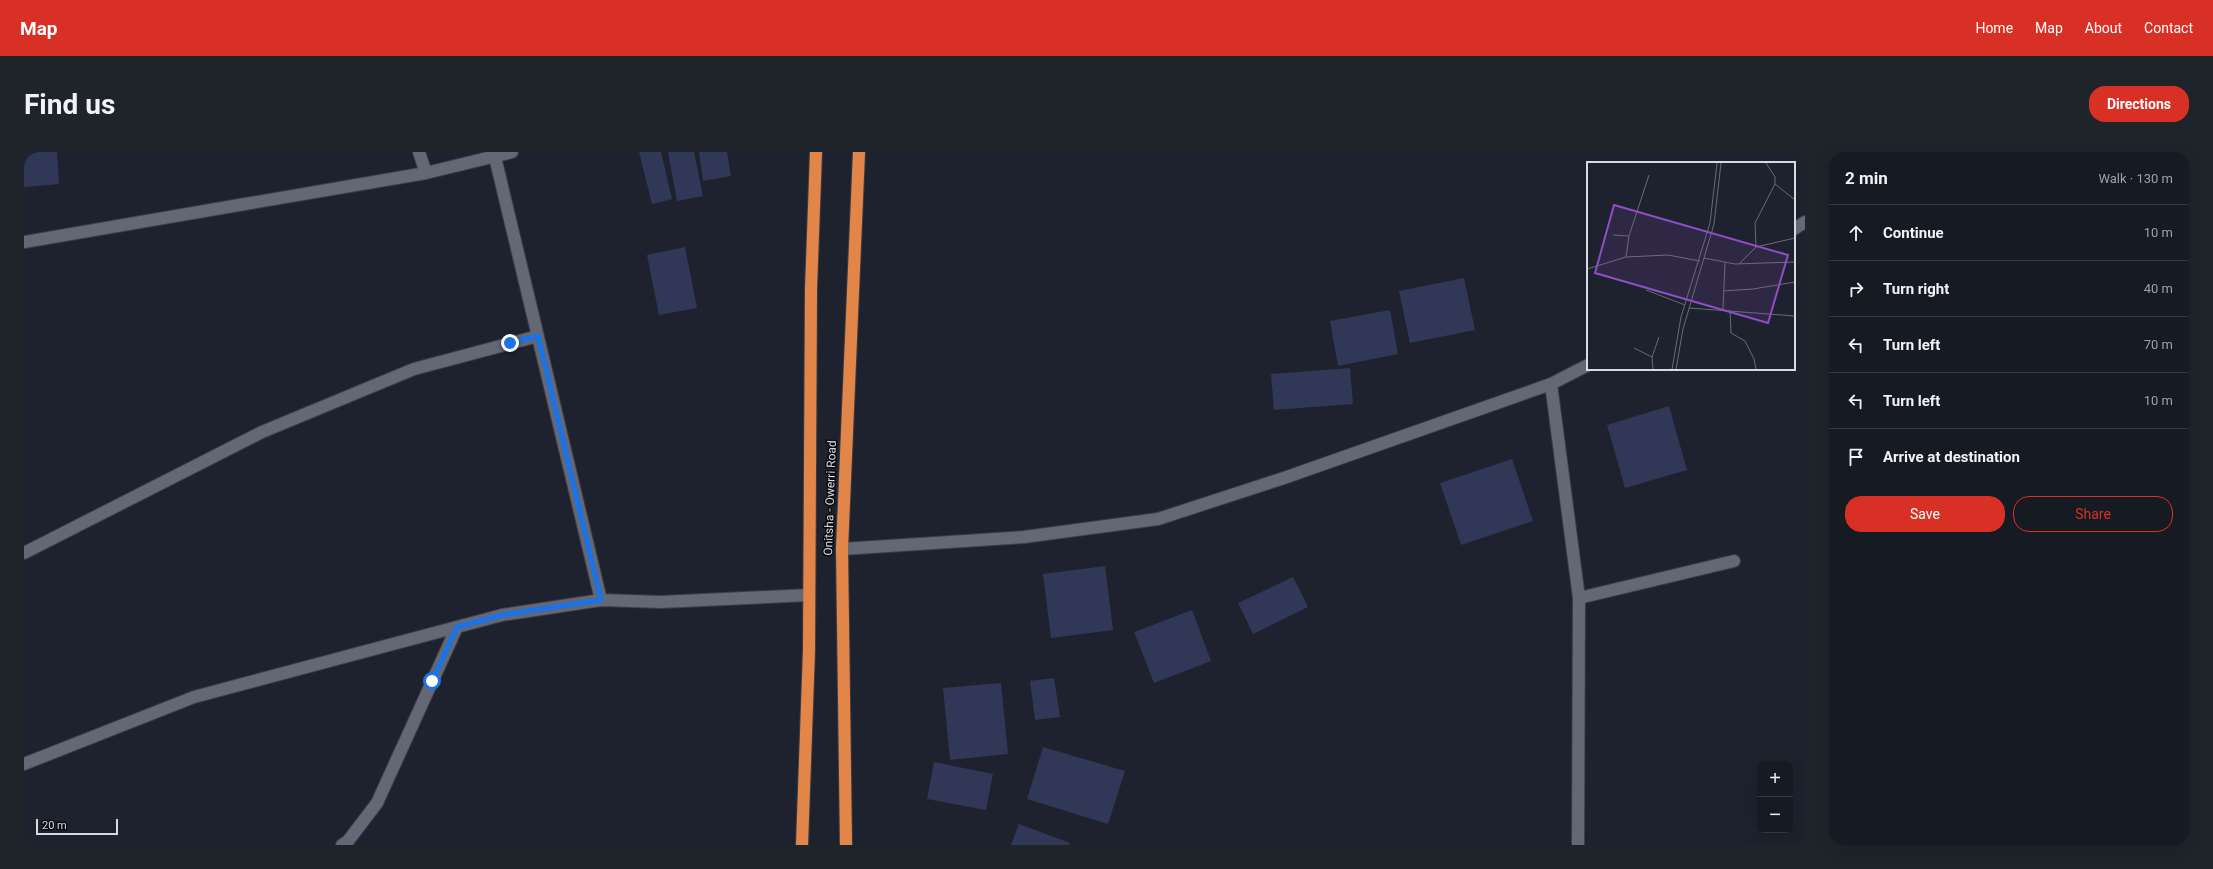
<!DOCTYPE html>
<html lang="en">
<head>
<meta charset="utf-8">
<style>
  body { margin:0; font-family:Roboto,sans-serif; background:#1f232a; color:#f1f3f6 }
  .controls { position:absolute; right:12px; bottom:12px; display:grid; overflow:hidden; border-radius:8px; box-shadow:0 4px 16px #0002 }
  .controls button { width:36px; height:36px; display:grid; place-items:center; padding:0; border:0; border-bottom:1px solid #353840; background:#161a22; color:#f1f3f6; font:20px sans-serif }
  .scale { position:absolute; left:12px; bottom:10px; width:82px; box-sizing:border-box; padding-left:4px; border:2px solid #d8dae3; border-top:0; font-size:11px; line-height:14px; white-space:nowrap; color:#d8dae3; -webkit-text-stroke:3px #0a0b11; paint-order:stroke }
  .stop { position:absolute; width:12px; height:12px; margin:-9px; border:3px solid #1a73e8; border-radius:50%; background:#fff }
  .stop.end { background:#1a73e8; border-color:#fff; box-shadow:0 1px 4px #0008 }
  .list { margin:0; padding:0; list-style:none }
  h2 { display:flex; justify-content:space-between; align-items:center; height:52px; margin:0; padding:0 16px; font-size:17px }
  h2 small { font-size:13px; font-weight:400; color:#9ea1a5 }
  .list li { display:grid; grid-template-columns:26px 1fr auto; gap:12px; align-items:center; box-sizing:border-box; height:56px; padding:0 16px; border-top:1px solid #353840 }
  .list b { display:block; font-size:15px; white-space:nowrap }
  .list em { font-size:13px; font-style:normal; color:#9ea1a5 }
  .actions { display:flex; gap:8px; padding:12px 16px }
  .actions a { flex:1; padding:9px 0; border:1px solid #d93025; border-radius:16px; text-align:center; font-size:14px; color:#d93025 }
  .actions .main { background:#d93025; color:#fff }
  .icon { flex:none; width:22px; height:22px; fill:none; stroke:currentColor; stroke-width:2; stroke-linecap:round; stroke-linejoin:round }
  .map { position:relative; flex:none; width:1781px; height:693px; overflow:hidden; border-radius:16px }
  header { display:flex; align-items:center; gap:24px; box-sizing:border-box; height:56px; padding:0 20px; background:#d93025; color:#fff }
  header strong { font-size:19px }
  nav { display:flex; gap:22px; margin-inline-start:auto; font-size:14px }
  .intro { display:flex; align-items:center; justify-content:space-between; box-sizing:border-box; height:96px; padding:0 24px }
  h1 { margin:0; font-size:28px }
  .button { padding:10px 18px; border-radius:16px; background:#d93025; color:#fff; font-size:14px; font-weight:700 }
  main { display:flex; gap:24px; padding:0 24px }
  aside { flex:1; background:#161a22; border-radius:16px; box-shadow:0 4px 16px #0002 }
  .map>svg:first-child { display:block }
  .building { fill:#313757 }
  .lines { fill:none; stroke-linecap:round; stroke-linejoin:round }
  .minor-casing { stroke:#3b3d47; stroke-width:14 }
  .highway-casing { stroke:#3b3d47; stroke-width:14 }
  .minor { stroke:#636776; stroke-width:12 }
  .highway { stroke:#e28549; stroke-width:12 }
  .route { stroke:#1a73e8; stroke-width:5 }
  .labels { text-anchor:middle; stroke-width:3; stroke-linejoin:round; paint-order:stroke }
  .street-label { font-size:12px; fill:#d8dae3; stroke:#0a0b11 }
  .inset-road { fill:none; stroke:#686c76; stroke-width:1 }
  .view { fill:#8e4fc6; fill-opacity:0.15; stroke:#8e4fc6; stroke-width:2 }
  .inset-edge { fill:none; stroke:#d8dae3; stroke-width:2 }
</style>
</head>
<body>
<header>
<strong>Map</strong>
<nav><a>Home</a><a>Map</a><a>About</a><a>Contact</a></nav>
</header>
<div class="intro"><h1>Find us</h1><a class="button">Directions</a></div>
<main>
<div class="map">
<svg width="1781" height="693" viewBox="0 0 1781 693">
  <rect width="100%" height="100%" fill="#1e222e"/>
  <path class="building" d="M0,0H33L35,32L0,35Z
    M615,0H637L648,47L628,52Z
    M644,0H670L679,44L653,49Z
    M675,0H703L707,24L679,29Z
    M661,95L673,156L635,163L623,103Z
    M1440,126L1451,178L1386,191L1375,139Z
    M1366,158L1374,202L1314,214L1306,169Z
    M1326,216L1329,252L1250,258L1247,222Z
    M1645,254L1663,318L1601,336L1583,273Z
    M1488,307L1509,369L1437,393L1416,331Z
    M1081,414L1089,478L1027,486L1019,422Z
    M1269,425L1284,455L1229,482L1214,451Z
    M1168,458L1187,509L1130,531L1110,480Z
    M1030,526L1036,565L1011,568L1006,529Z
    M977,531L984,602L926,608L919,536Z
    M1019,595L1101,619L1084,672L1003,647Z
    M910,610L969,622L962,658L903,647Z
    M995,672L1046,691L1045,693H987Z"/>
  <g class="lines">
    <g class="minor-casing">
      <path id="minor" d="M395,0L402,21
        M471,5L577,448
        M1770,77L1781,70
        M0,90L402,21L488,0
        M1527,232L1555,446L1554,693
        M818,397L1000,385L1134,367L1260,326L1527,232L1564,213
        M0,401L238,280L390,217L514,184
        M1555,446L1710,409
        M0,612L170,545L478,463L577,448L637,450L785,443
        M318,693L324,689L353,651L433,475"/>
    </g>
    <g class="highway-casing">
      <path id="highway" d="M778,693L785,498L787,137L792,0
        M822,693L818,397L835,0"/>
    </g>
    <use href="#minor" class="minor"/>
    <use href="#highway" class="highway"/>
  </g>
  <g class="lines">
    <path class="route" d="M408,529L433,475L478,463L577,448L514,184L486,191"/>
  </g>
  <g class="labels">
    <g class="street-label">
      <text transform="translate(806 346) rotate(-88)" y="4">Onitsha - Owerri Road</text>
    </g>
  </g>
  <g transform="translate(1563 10)">
    <rect width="208" height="208" fill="#1e222e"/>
    <path class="inset-road" d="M188,22L208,38M26,73L42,74M169,85L168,61L188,22V15L179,1M39,95L42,74L62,13M117,96L148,102L208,100M152,102L169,85L208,76M0,107L39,95L81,93L113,99M59,128L98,143M136,129L166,127L208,120M102,146L208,154M136,147L138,101M143,148L144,171L158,179L167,197L169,207M47,186L65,195M66,207L65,195L72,175M85,207L94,155L123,61L130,1M89,207L96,167L127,62L134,1"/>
    <path class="view" d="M27,43L201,93L181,161L8,111Z"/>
    <rect width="208" height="208" class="inset-edge"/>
  </g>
</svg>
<div class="controls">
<button>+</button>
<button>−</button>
</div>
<div class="scale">20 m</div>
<div class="stop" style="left:408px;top:529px"></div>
<div class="stop end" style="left:486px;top:191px"></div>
</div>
<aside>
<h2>2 min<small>Walk · 130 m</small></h2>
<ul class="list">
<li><svg class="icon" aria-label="ahead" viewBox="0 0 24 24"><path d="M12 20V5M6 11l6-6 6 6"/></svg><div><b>Continue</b></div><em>10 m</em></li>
<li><svg class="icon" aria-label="right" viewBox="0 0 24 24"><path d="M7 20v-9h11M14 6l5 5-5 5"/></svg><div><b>Turn right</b></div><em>40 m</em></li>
<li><svg class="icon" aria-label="left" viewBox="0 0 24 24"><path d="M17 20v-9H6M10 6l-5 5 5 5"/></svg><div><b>Turn left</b></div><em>70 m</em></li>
<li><svg class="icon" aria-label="left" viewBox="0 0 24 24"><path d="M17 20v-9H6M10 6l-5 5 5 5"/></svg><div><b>Turn left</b></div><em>10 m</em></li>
<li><svg class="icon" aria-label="arrive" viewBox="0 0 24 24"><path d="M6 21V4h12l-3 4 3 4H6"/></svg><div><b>Arrive at destination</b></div></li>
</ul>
<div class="actions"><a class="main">Save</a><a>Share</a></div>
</aside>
</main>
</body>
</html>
